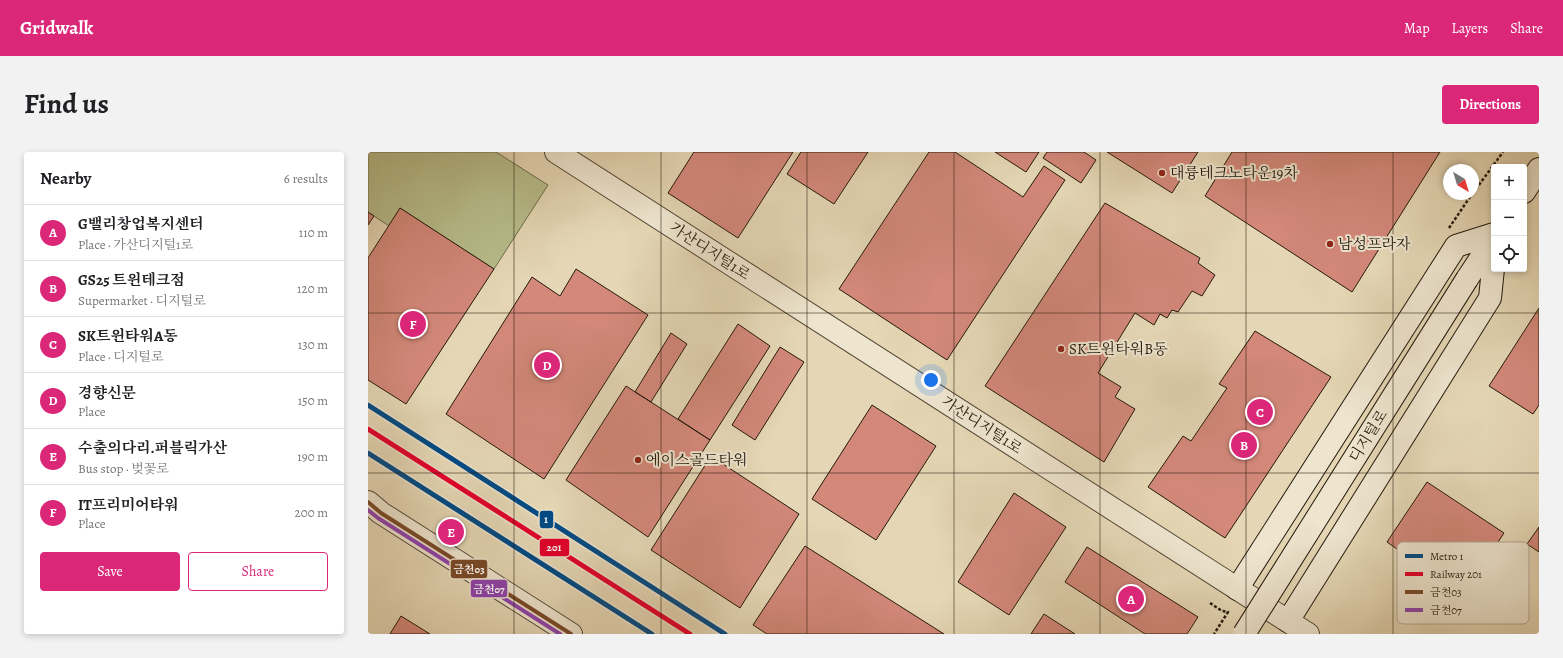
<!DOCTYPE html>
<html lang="en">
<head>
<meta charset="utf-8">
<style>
  body { margin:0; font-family:Alegreya,"Noto Serif KR",serif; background:#f2f2f2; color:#202124 }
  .controls { position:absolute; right:12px; top:12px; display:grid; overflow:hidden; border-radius:4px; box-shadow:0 2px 6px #0003 }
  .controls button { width:36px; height:36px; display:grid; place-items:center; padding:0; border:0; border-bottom:1px solid #e0e0e0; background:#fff; color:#202124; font:20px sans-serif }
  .compass { position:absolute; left:1075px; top:12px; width:36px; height:36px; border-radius:50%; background:#fff; box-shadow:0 2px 6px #0003; rotate:142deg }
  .you { position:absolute; left:563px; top:228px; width:14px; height:14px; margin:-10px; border:3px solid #fff; border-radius:50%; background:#1a73e8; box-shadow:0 0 0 6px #1a73e833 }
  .badge { display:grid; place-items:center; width:26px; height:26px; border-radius:50%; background:#db2777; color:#fff; font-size:13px; font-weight:700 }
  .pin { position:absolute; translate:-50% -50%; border:2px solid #fff; box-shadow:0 1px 4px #0006 }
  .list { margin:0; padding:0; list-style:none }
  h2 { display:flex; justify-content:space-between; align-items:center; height:52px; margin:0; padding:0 16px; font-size:17px }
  h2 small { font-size:13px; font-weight:400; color:#757577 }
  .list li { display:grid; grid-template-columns:26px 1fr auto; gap:12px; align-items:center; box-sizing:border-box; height:56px; padding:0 16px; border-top:1px solid #e0e0e0 }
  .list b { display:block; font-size:15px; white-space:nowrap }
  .list p { margin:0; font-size:13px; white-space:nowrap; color:#757577 }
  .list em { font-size:13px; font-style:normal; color:#757577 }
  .actions { display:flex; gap:8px; padding:12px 16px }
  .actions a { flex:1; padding:9px 0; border:1px solid #db2777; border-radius:4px; text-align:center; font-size:14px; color:#db2777 }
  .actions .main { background:#db2777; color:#fff }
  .icon { flex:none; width:22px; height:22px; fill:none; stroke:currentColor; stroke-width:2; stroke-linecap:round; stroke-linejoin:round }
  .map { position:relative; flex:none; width:1171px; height:482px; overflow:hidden; border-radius:4px }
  header { display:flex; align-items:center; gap:24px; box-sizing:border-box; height:56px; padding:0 20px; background:#db2777; color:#fff }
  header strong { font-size:19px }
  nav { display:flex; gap:22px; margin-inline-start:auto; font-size:14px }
  .intro { display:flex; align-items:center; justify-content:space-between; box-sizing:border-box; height:96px; padding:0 24px }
  h1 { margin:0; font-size:28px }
  .button { padding:10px 18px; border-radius:4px; background:#db2777; color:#fff; font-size:14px; font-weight:700 }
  main { display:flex; gap:24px; padding:0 24px }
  aside { flex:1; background:#fff; border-radius:4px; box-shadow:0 2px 6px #0003 }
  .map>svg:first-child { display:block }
  .green { fill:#b7bd8b; stroke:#6e6b4c }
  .building { fill:#d3887a; stroke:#24190c }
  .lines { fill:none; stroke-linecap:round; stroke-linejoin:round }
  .tertiary-casing { stroke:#544836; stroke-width:24 }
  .secondary-casing { stroke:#24190c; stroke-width:24 }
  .path { stroke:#24190c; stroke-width:2.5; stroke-dasharray:3 2; stroke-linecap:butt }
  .tertiary { stroke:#eee5cf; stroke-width:22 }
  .secondary { stroke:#eee5cf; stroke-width:22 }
  .secondary-bridge-casing { stroke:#24190c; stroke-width:24; stroke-linecap:butt }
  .secondary-bridge { stroke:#eee5cf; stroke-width:22 }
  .bus-1-casing { stroke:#eee5cf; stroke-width:7 }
  .bus-2-casing { stroke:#eee5cf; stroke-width:7 }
  .bus-1 { stroke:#7a4b2a; stroke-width:4 }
  .bus-2 { stroke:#8e44ad; stroke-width:4 }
  .rail-1-casing { stroke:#eee5cf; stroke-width:8 }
  .rail-1 { stroke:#e4002b; stroke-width:5 }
  .metro-1-casing { stroke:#eee5cf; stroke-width:8 }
  .metro-1 { stroke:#004a85; stroke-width:5 }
  .grid { fill:none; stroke:#24190c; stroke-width:1; stroke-opacity:0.55 }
  .poi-dot { fill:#8f2418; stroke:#eee5cf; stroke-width:1.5 }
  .labels { text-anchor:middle; stroke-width:4; stroke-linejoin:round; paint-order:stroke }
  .poi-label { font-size:15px; fill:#24190c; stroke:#eee5cf; text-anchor:start }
  .street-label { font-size:15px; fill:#24190c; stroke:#eee5cf }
  .key { fill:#eee5cf; stroke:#b1a894; stroke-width:1 }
  .key-label { font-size:11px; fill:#24190c }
  .line-badge { stroke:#eee5cf; stroke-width:1.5 }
  .badge-label { font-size:11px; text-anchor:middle; font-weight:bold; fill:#fff }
</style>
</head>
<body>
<header>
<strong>Gridwalk</strong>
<nav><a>Map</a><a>Layers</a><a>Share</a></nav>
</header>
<div class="intro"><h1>Find us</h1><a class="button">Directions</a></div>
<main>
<aside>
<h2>Nearby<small>6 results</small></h2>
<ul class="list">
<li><span class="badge">A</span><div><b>G밸리창업복지센터</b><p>Place · 가산디지털1로</p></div><em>110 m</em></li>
<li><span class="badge">B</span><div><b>GS25 트윈테크점</b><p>Supermarket · 디지털로</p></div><em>120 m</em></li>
<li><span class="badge">C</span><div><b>SK트윈타워A동</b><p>Place · 디지털로</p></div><em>130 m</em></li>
<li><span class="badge">D</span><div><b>경향신문</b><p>Place</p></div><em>150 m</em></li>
<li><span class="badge">E</span><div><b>수출의다리.퍼블릭가산</b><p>Bus stop · 벚꽃로</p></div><em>190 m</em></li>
<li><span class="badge">F</span><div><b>IT프리미어타워</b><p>Place</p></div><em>200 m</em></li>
</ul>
<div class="actions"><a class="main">Save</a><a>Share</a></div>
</aside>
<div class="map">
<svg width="1171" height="482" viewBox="0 0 1171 482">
  <rect width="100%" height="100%" fill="#e5d7b5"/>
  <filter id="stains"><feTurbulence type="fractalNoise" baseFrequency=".005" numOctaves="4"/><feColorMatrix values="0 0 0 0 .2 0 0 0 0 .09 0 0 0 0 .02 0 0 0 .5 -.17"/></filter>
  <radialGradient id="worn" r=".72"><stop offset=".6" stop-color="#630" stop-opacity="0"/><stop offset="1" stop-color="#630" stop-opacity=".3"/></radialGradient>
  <path class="green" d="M0,0H128L180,33L126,117L32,56L21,74L0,60Z"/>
  <path class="building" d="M326,0H425L370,86L300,41Z
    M433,0H500L466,52L419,22Z
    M561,0H587L655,45L676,14L697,28L579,208L471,137Z
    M627,0H671L658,20Z
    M679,0H716L728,8L713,31L675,6Z
    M739,0H830L804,41Z
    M864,0H1072L984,140L837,44Z
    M737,51L832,106L830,111L847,123L834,144L824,139L810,160L804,158L799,166L792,162L786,173L767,161L730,221L753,235L747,245L767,257L736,310L617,234Z
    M32,56L126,117L38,252L0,228V106Z
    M0,60L6,64L0,73Z
    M208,117L280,163L176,327L78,262L164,125L192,144Z
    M1171,156V253L1165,262L1121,234Z
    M370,172L402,194L342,288L310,267Z
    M887,179L963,225L857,386L780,335L815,284L823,289L859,236L851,232Z
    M303,181L319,192L283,250L267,240Z
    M412,195L436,210L387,288L364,273Z
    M258,234L342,288L280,385L198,328Z
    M504,253L568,294L508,388L444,347Z
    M343,304L431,362L372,456L283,398Z
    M1059,330L1136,381L1095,443L1019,390Z
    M646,341L698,375L641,463L590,430Z
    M1171,375V400L1159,392Z
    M437,394L576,482H399L385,473Z
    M719,395L830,465L819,482H777L697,430Z
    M676,462L707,482H663Z
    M33,464L62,482H22Z"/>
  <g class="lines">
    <g class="tertiary-casing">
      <path id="tertiary" d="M188,0L940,482
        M0,350L13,361L203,482"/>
    </g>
    <g class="secondary-casing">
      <path id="secondary" d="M1156,40L1171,17
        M1099,127L1126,86
        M869,437L1088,94L1126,82
        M920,469L1122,146L1126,107"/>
    </g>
    <path class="path" d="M1105,41L1135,0
      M1081,76L1104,42
      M842,451L854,459L860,460L846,482"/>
    <use href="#tertiary" class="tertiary"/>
    <use href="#secondary" class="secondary"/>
    <g class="secondary-bridge-casing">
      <path id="secondary-bridge" d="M876,482L1099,127"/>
    </g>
    <use href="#secondary-bridge" class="secondary-bridge"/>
    <g class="bus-1-casing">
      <path id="bus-1" d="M0,350L13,361L203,482"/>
    </g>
    <g class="bus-2-casing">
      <path id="bus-2" d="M0,358L10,366L192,482"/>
    </g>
    <use href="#bus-1" class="bus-1"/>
    <use href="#bus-2" class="bus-2"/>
    <g class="rail-1-casing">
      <path id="rail-1" d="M0,277L322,482"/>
    </g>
    <use href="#rail-1" class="rail-1"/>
    <g class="metro-1-casing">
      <path id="metro-1" d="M0,253L357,482
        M0,301L284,482"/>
    </g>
    <use href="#metro-1" class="metro-1"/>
  </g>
  <path class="grid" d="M146,0V482M293,0V482M439,0V482M586,0V482M732,0V482M878,0V482M1025,0V482M0,161H1171M0,321H1171"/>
  <g class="poi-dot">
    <circle cx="794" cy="21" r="4"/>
    <circle cx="962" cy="92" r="4"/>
    <circle cx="693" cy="197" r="4"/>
    <circle cx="270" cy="308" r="4"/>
  </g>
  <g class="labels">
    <g class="poi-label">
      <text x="802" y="26">대륭테크노타운19차</text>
      <text x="970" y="97">남성프라자</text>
      <text x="701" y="202">SK트윈타워B동</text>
      <text x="278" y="313">에이스골드타워</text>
    </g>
    <g class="street-label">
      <text transform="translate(342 99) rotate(33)" y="5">가산디지털1로</text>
      <text transform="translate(614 273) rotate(33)" y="5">가산디지털1로</text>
      <text transform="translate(1000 284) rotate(-58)" y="5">디지털로</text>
    </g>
  </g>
  <rect x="1029" y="390" width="132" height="82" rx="6" class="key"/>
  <rect x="1037" y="402" width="18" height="4" fill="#004a85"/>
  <rect x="1037" y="420" width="18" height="4" fill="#e4002b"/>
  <rect x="1037" y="438" width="18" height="4" fill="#7a4b2a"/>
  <rect x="1037" y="456" width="18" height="4" fill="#8e44ad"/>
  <g class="key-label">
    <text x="1062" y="408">Metro 1</text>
    <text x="1062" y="426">Railway 201</text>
    <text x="1062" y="444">금천03</text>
    <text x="1062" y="462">금천07</text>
  </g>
  <g class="line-badge">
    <rect x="171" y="358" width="15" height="19" rx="4" fill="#004a85"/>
    <rect x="171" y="386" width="31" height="19" rx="4" fill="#e4002b"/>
    <rect x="82" y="407" width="38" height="20" rx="4" fill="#7a4b2a"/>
    <rect x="102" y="427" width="38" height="19" rx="4" fill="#8e44ad"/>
  </g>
  <g class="badge-label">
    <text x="178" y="371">1</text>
    <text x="186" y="399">201</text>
    <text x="101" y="421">금천03</text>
    <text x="121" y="441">금천07</text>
  </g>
  <rect width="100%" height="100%" filter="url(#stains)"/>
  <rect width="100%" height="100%" fill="url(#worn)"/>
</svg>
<div class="controls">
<button>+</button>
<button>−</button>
<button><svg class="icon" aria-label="locate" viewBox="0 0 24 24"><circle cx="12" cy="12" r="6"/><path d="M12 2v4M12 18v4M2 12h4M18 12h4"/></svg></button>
</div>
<svg class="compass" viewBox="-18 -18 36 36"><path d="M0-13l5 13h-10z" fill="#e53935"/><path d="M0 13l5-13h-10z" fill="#757577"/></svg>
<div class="you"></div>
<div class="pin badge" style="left:763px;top:447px">A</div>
<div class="pin badge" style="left:876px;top:293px">B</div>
<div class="pin badge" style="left:892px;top:260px">C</div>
<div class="pin badge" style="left:179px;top:213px">D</div>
<div class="pin badge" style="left:83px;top:380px">E</div>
<div class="pin badge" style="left:45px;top:172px">F</div>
</div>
</main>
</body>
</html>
